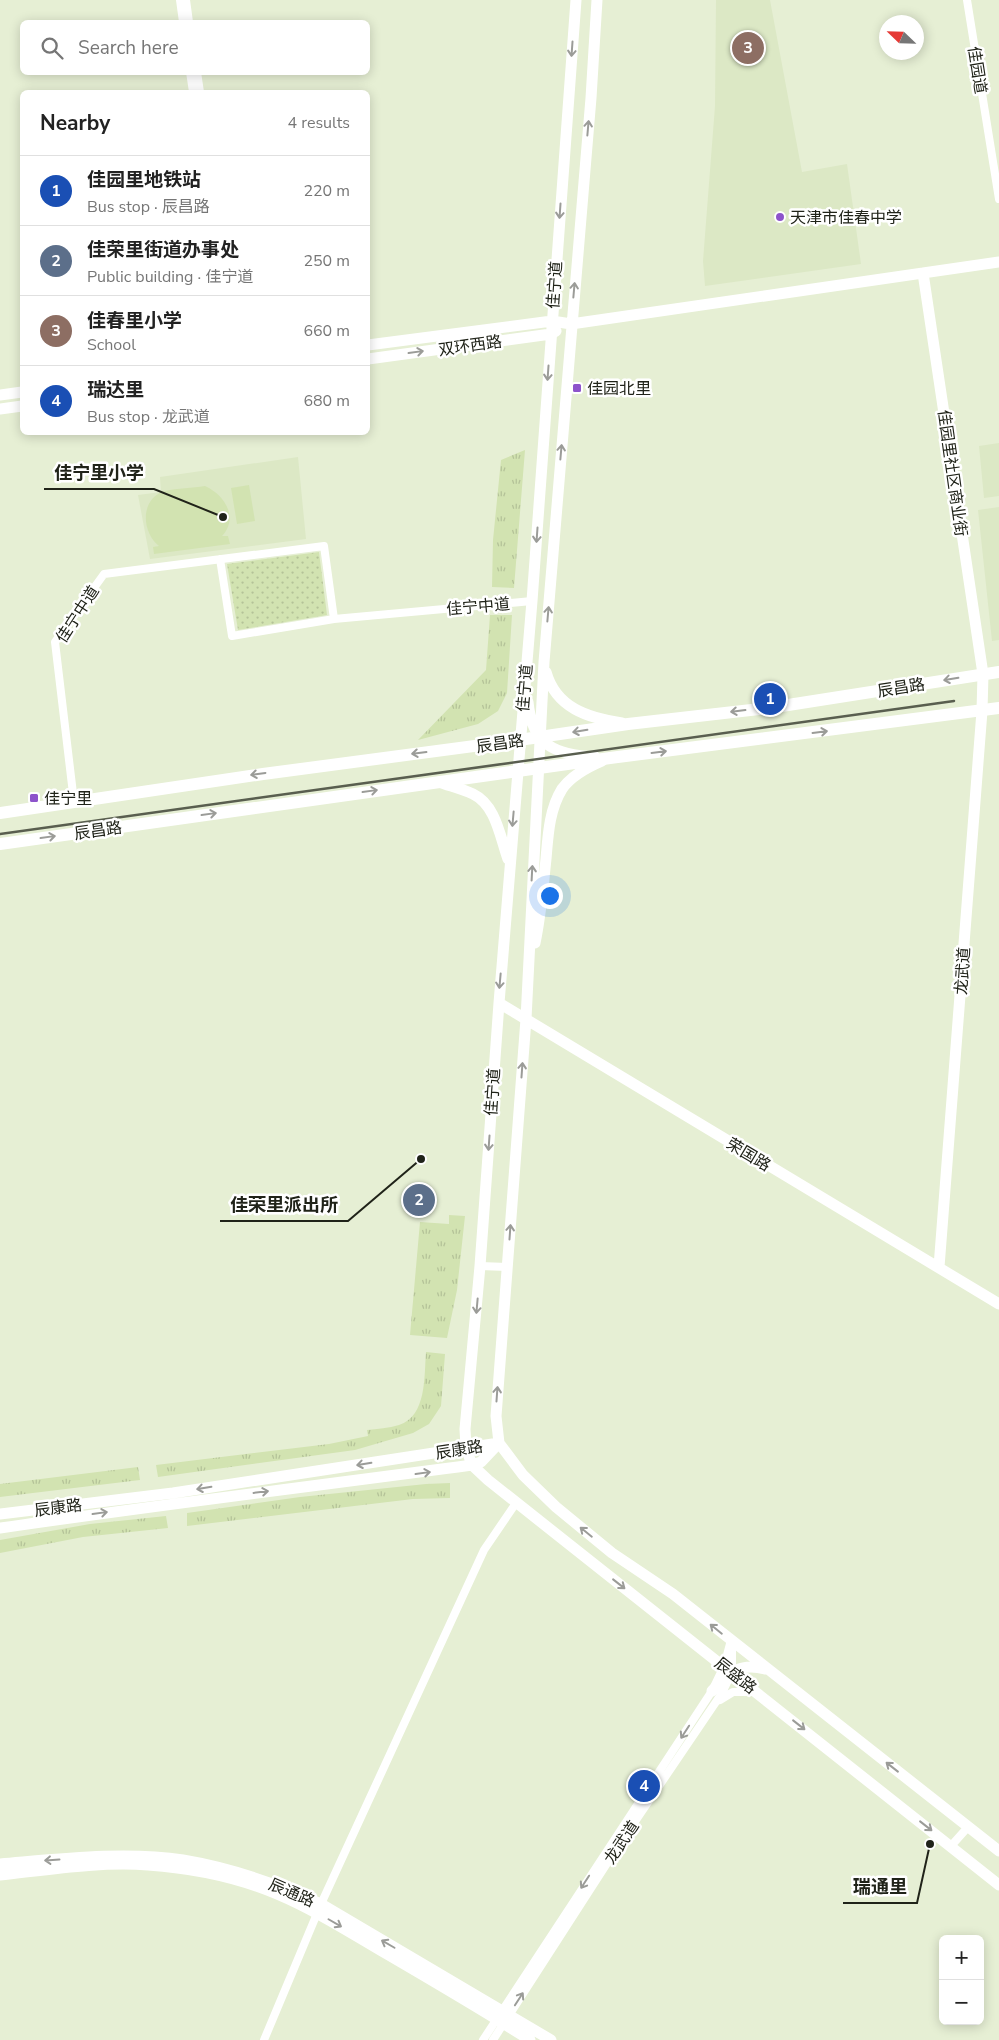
<!DOCTYPE html>
<html lang="en">
<head>
<meta charset="utf-8">
<style>
  body { margin:0; font-family:"Nunito Sans","Noto Sans SC",sans-serif; background:#f6f6f6; color:#222 }
  .controls { position:absolute; right:15px; bottom:15px; display:grid; overflow:hidden; border-radius:8px; box-shadow:0 2px 12px #0003 }
  .controls button { width:45px; height:45px; display:grid; place-items:center; padding:0; border:0; border-bottom:1px solid #e0e0e0; background:#fff; color:#222; font:25px sans-serif }
  .compass { position:absolute; left:879px; top:15px; width:45px; height:45px; border-radius:50%; background:#fff; box-shadow:0 2px 12px #0003; rotate:293deg }
  .you { position:absolute; left:549px; top:895px; width:18px; height:18px; margin:-12px; border:4px solid #fff; border-radius:50%; background:#1a73e8; box-shadow:0 0 0 8px #1a73e833 }
  .badge { display:grid; place-items:center; width:32px; height:32px; border-radius:50%; background:#db2777; color:#fff; font-size:16px; font-weight:700 }
  .pin { position:absolute; translate:-50% -50%; border:2px solid #fff; box-shadow:0 1px 5px #0006 }
  .list { margin:0; padding:0; list-style:none }
  h2 { display:flex; justify-content:space-between; align-items:center; height:65px; margin:0; padding:0 20px; font-size:21px }
  h2 small { font-size:16px; font-weight:400; color:#767676 }
  .list li { display:grid; grid-template-columns:32px 1fr auto; gap:15px; align-items:center; box-sizing:border-box; height:70px; padding:0 20px; border-top:1px solid #e0e0e0 }
  .list b { display:block; font-size:19px; white-space:nowrap }
  .list p { margin:0; font-size:16px; white-space:nowrap; color:#767676 }
  .list em { font-size:16px; font-style:normal; color:#767676 }
  .icon { flex:none; width:28px; height:28px; fill:none; stroke:currentColor; stroke-width:2; stroke-linecap:round; stroke-linejoin:round }
  .map { position:relative; flex:none; width:999px; height:2040px; overflow:hidden }
  .search { position:absolute; background:#fff; box-shadow:0 2px 12px #0003; left:20px; top:20px; width:350px; height:55px; display:flex; align-items:center; gap:12px; box-sizing:border-box; padding:0 18px; border-radius:8px; color:#767676; font-size:19px }
  .panel { position:absolute; background:#fff; box-shadow:0 2px 12px #0003; left:20px; top:90px; width:350px; height:345px; border-radius:8px }
  .map>svg:first-child { display:block }
  .built { fill:#dce8c5 }
  .grass { fill:url(#grass-tufts) }
  .park { fill:url(#park-dots) }
  .pitch { fill:#d2e3b1 }
  .lines { fill:none; stroke-linecap:round; stroke-linejoin:round }
  .street { stroke:#fff; stroke-width:8 }
  .secondary { stroke:#fff; stroke-width:11 }
  .primary { stroke:#fff; stroke-width:12 }
  .rail { stroke:#595e4f; stroke-width:2.5 }
  .oneway { stroke:#9b9c98 }
  .poi-dot { fill:#8d53cb; stroke:#fff; stroke-width:2 }
  .labels { text-anchor:middle; stroke-width:5; stroke-linejoin:round; paint-order:stroke }
  .street-label { font-size:16px; fill:#202319; stroke:#fff }
  .poi-label { font-size:16px; fill:#202319; stroke:#fff; text-anchor:start }
  .leader { fill:none; stroke:#202319; stroke-width:2 }
  .callout-dot { fill:#202319; stroke:#fff; stroke-width:2 }
  .callout-label { font-size:18px; text-anchor:middle; font-weight:bold; fill:#202319; stroke:#fff; stroke-width:5; stroke-linejoin:round; paint-order:stroke }
</style>
</head>
<body>
<div class="map">
<svg width="999" height="2040" viewBox="0 0 999 2040">
  <defs>
    <pattern id="grass-tufts" width="24" height="20" patternUnits="userSpaceOnUse" patternTransform="scale(1.25)"><rect width="24" height="20" fill="#d2e3b1"/><path d="M3 7l-1-3M5 7V3M7 7l1-3M15 17l-1-3M17 17v-4M19 17l1-3" fill="none" stroke="#b4c298"/></pattern>
    <pattern id="park-dots" width="8" height="8" patternUnits="userSpaceOnUse" patternTransform="scale(1.25)"><rect width="8" height="8" fill="#d2e3b1"/><path d="M2 2h.1M6 6h.1" fill="none" stroke="#b4c298" stroke-width="1.8" stroke-linecap="round"/></pattern>
  </defs>
  <rect width="100%" height="100%" fill="#e6efd4"/>
  <path class="built" d="M716,0H770L802,172L847,164L861,264L705,286L703,261L715,106Z
    M999,443V496L984,498L979,446Z
    M298,457L306,539L150,559L138,495L161,492L160,477Z
    M999,507V640L992,641L978,510Z"/>
  <path class="grass" d="M525,450L514,588L492,587L493,540L501,460Z
    M490,615H512L507,693L498,711L478,724L418,740L486,670Z
    M449,1215L465,1216L457,1290L447,1338L410,1335L420,1222L449,1224Z
    M426,1352L445,1354L441,1406L429,1424L413,1433L355,1450L158,1477L156,1465L329,1444L368,1436L367,1430C377,1429 389,1428 399,1425C427,1416 424,1376 426,1352Z
    M138,1467L140,1480L0,1497V1484Z
    M450,1483V1498L413,1499L187,1526V1513L300,1497L426,1484Z
    M166,1516L168,1528L83,1537L0,1553V1540L90,1524Z"/>
  <path class="park" d="M319,552L327,615L238,630L227,564Z"/>
  <path class="pitch" d="M249,485L255,521L237,524L231,488Z
    M205,486C225,495 239,518 222,536H228L230,544L154,554L153,547L159,546C141,532 140,498 165,491C178,488 192,488 205,486Z"/>
  <g class="lines">
    <path class="street" d="M180,0L183,22
      M186,0L189,22
      M967,0L999,199
      M190,72L193,92
      M197,72L200,92
      M220,559L232,636L334,619L532,601
      M74,802L55,642L104,574L324,546L334,619
      M480,1266L507,1267
      M720,1700L733,1692H753
      M951,1846L968,1827
      M264,2040L321,1904L484,1550L516,1503
      M483,2040L712,1691L724,1666L731,1640
      M493,2040L613,1854L722,1693L732,1672V1643"/>
    <path class="secondary" d="M576,0L532,601L499,1003L480,1266L465,1429L466,1448L472,1465L488,1480L999,1885
      M597,0L591,98L544,662L526,1019L496,1416L499,1443L523,1475L556,1507L612,1553L673,1594L999,1851
      M923,273L983,674L982,711L939,1267
      M368,345L552,321L571,324L999,262
      M368,359L551,334L556,331
      M0,395L22,392
      M0,409L22,406
      M546,672C556,708 588,718 622,723
      M528,702C532,745 555,755 595,757
      M439,782C450,786 462,789 473,794C496,805 500,837 508,859
      M535,943C541,915 543,887 546,859C548,836 549,810 562,789C571,776 588,767 602,761
      M499,1003L999,1304
      M0,1514L173,1493L499,1443
      M0,1528C157,1505 315,1486 472,1465L481,1462L499,1443
      M712,1691C729,1674 738,1662 765,1669
      M0,1864C59,1859 125,1851 183,1860C231,1868 277,1884 321,1904L551,2040
      M0,1875C46,1870 102,1861 148,1865C191,1868 237,1877 277,1894C315,1910 351,1933 387,1954C435,1982 483,2010 530,2040"/>
    <path class="primary" d="M0,813L263,774L519,740L628,724L769,708L999,672
      M0,844L610,758L999,708"/>
    <path class="rail" d="M0,834L954,701"/>
  </g>
  <defs><path id="oneway-shaft" d="M-6 0H5M1.5-3L5.5 0L1.5 3" fill="none" stroke-width="1.6" stroke-linecap="round" stroke-linejoin="round" transform="scale(1.25)"/></defs>
  <g class="oneway">
    <use href="#oneway-shaft" transform="translate(572 49) rotate(94)"/>
    <use href="#oneway-shaft" transform="translate(588 128) rotate(-85)"/>
    <use href="#oneway-shaft" transform="translate(560 211) rotate(94)"/>
    <use href="#oneway-shaft" transform="translate(574 290) rotate(-85)"/>
    <use href="#oneway-shaft" transform="translate(416 352) rotate(-8)"/>
    <use href="#oneway-shaft" transform="translate(548 373) rotate(94)"/>
    <use href="#oneway-shaft" transform="translate(561 452) rotate(-85)"/>
    <use href="#oneway-shaft" transform="translate(537 535) rotate(94)"/>
    <use href="#oneway-shaft" transform="translate(548 614) rotate(-85)"/>
    <use href="#oneway-shaft" transform="translate(951 679) rotate(171)"/>
    <use href="#oneway-shaft" transform="translate(738 711) rotate(173)"/>
    <use href="#oneway-shaft" transform="translate(580 731) rotate(171)"/>
    <use href="#oneway-shaft" transform="translate(820 732) rotate(-7)"/>
    <use href="#oneway-shaft" transform="translate(659 752) rotate(-7)"/>
    <use href="#oneway-shaft" transform="translate(419 753) rotate(173)"/>
    <use href="#oneway-shaft" transform="translate(258 774) rotate(172)"/>
    <use href="#oneway-shaft" transform="translate(370 791) rotate(-8)"/>
    <use href="#oneway-shaft" transform="translate(209 814) rotate(-8)"/>
    <use href="#oneway-shaft" transform="translate(513 819) rotate(95)"/>
    <use href="#oneway-shaft" transform="translate(48 837) rotate(-8)"/>
    <use href="#oneway-shaft" transform="translate(532 873) rotate(-87)"/>
    <use href="#oneway-shaft" transform="translate(500 981) rotate(95)"/>
    <use href="#oneway-shaft" transform="translate(522 1070) rotate(-86)"/>
    <use href="#oneway-shaft" transform="translate(489 1143) rotate(94)"/>
    <use href="#oneway-shaft" transform="translate(510 1232) rotate(-86)"/>
    <use href="#oneway-shaft" transform="translate(477 1306) rotate(95)"/>
    <use href="#oneway-shaft" transform="translate(497 1394) rotate(-86)"/>
    <use href="#oneway-shaft" transform="translate(364 1464) rotate(171)"/>
    <use href="#oneway-shaft" transform="translate(423 1473) rotate(-8)"/>
    <use href="#oneway-shaft" transform="translate(204 1488) rotate(171)"/>
    <use href="#oneway-shaft" transform="translate(261 1492) rotate(-7)"/>
    <use href="#oneway-shaft" transform="translate(100 1513) rotate(-8)"/>
    <use href="#oneway-shaft" transform="translate(586 1532) rotate(-141)"/>
    <use href="#oneway-shaft" transform="translate(619 1584) rotate(38)"/>
    <use href="#oneway-shaft" transform="translate(716 1629) rotate(-141)"/>
    <use href="#oneway-shaft" transform="translate(799 1725) rotate(38)"/>
    <use href="#oneway-shaft" transform="translate(685 1732) rotate(123)"/>
    <use href="#oneway-shaft" transform="translate(892 1767) rotate(-142)"/>
    <use href="#oneway-shaft" transform="translate(926 1826) rotate(38)"/>
    <use href="#oneway-shaft" transform="translate(52 1860) rotate(176)"/>
    <use href="#oneway-shaft" transform="translate(585 1882) rotate(123)"/>
    <use href="#oneway-shaft" transform="translate(335 1923) rotate(30)"/>
    <use href="#oneway-shaft" transform="translate(388 1944) rotate(-150)"/>
    <use href="#oneway-shaft" transform="translate(519 1999) rotate(-57)"/>
  </g>
  <g class="poi-dot">
    <circle cx="780" cy="217" r="5"/>
    <rect x="572" y="383" width="10" height="10" rx="2.5"/>
    <rect x="29" y="793" width="10" height="10" rx="2.5"/>
  </g>
  <g class="labels">
    <g class="street-label">
      <text transform="translate(978 70) rotate(81)" y="6">佳园道</text>
      <text transform="translate(554 285) rotate(-86)" y="6">佳宁道</text>
      <text transform="translate(470 345) rotate(-8)" y="6">双环西路</text>
      <text transform="translate(953 473) rotate(82)" y="6">佳园里社区商业街</text>
      <text transform="translate(478 606) rotate(-5)" y="6">佳宁中道</text>
      <text transform="translate(77 614) rotate(-57)" y="6">佳宁中道</text>
      <text transform="translate(901 687) rotate(-9)" y="6">辰昌路</text>
      <text transform="translate(524 688) rotate(-85)" y="6">佳宁道</text>
      <text transform="translate(500 743) rotate(-8)" y="6">辰昌路</text>
      <text transform="translate(98 830) rotate(-8)" y="6">辰昌路</text>
      <text transform="translate(962 971) rotate(-86)" y="6">龙武道</text>
      <text transform="translate(492 1092) rotate(-86)" y="6">佳宁道</text>
      <text transform="translate(749 1154) rotate(31)" y="6">荣国路</text>
      <text transform="translate(459 1449) rotate(-9)" y="6">辰康路</text>
      <text transform="translate(58 1507) rotate(-7)" y="6">辰康路</text>
      <text transform="translate(736 1675) rotate(38)" y="6">辰盛路</text>
      <text transform="translate(621 1842) rotate(-56)" y="6">龙武道</text>
      <text transform="translate(292 1892) rotate(23)" y="6">辰通路</text>
    </g>
    <g class="poi-label">
      <text x="790" y="223">天津市佳春中学</text>
      <text x="587" y="394">佳园北里</text>
      <text x="44" y="804">佳宁里</text>
    </g>
  </g>
  <path class="leader" d="M223 517L154 489H44M421 1159L348 1221H220M930 1844L917 1903H843"/>
  <g class="callout-dot">
    <circle cx="223" cy="517" r="5"/>
    <circle cx="421" cy="1159" r="5"/>
    <circle cx="930" cy="1844" r="5"/>
  </g>
  <g class="callout-label">
    <text x="99" y="479">佳宁里小学</text>
    <text x="284" y="1211">佳荣里派出所</text>
    <text x="880" y="1893">瑞通里</text>
  </g>
</svg>
<div class="controls">
<button>+</button>
<button>−</button>
</div>
<svg class="compass" viewBox="-18 -18 36 36"><path d="M0-13l5 13h-10z" fill="#e53935"/><path d="M0 13l5-13h-10z" fill="#767676"/></svg>
<div class="you"></div>
<div class="pin badge" style="left:770px;top:699px;background:#1a4fb4">1</div>
<div class="pin badge" style="left:419px;top:1200px;background:#5c6f8a">2</div>
<div class="pin badge" style="left:748px;top:48px;background:#8d6e63">3</div>
<div class="pin badge" style="left:644px;top:1786px;background:#1a4fb4">4</div>
<div class="search"><svg class="icon" aria-label="search" viewBox="0 0 24 24"><circle cx="10" cy="10" r="6"/><path d="M15 15l6 6"/></svg>Search here</div>
<section class="panel">
<h2>Nearby<small>4 results</small></h2>
<ul class="list">
<li><span class="badge" style="background:#1a4fb4">1</span><div><b>佳园里地铁站</b><p>Bus stop · 辰昌路</p></div><em>220 m</em></li>
<li><span class="badge" style="background:#5c6f8a">2</span><div><b>佳荣里街道办事处</b><p>Public building · 佳宁道</p></div><em>250 m</em></li>
<li><span class="badge" style="background:#8d6e63">3</span><div><b>佳春里小学</b><p>School</p></div><em>660 m</em></li>
<li><span class="badge" style="background:#1a4fb4">4</span><div><b>瑞达里</b><p>Bus stop · 龙武道</p></div><em>680 m</em></li>
</ul>
</section>
</div>
</body>
</html>
